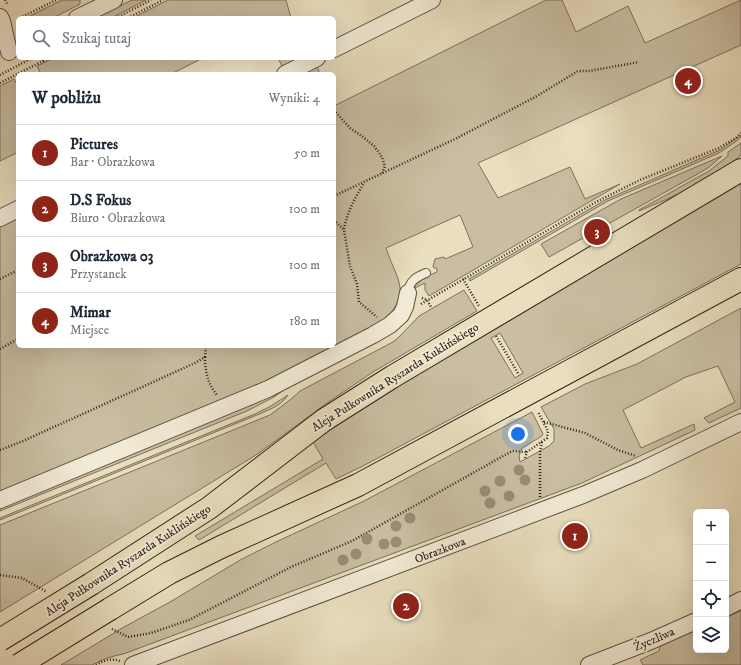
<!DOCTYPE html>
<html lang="pl">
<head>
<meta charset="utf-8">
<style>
  body { margin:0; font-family:"IM FELL DW Pica",serif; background:#f2f2f3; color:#1f2937 }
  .controls { position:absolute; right:12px; bottom:12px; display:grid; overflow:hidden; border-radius:6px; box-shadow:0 4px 16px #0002 }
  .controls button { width:36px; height:36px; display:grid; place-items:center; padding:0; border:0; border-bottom:1px solid #e0e1e3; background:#fff; color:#1f2937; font:20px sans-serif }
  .you { position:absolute; left:518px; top:434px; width:14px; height:14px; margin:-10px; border:3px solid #fff; border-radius:50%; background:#1a73e8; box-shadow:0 0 0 6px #1a73e833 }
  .badge { display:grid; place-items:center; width:26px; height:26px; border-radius:50%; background:#8f2418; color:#fff; font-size:13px; font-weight:700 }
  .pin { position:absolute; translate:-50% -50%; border:2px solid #fff; box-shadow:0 1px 4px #0006 }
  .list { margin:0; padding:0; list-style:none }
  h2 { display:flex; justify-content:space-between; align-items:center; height:52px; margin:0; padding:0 16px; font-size:17px }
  h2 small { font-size:13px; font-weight:400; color:#747a83 }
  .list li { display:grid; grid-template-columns:26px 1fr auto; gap:12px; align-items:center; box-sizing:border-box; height:56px; padding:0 16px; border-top:1px solid #e0e1e3 }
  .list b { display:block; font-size:15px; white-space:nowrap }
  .list p { margin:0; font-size:13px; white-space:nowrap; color:#747a83 }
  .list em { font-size:13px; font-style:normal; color:#747a83 }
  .icon { flex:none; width:22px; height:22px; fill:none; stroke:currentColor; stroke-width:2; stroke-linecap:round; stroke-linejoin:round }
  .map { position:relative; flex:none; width:741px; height:665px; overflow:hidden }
  .search { position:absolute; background:#fff; box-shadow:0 4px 16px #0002; left:16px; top:16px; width:320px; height:44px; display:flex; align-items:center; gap:10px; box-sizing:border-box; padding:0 14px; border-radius:6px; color:#747a83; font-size:15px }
  .panel { position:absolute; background:#fff; box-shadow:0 4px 16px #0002; left:16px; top:72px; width:320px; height:276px; border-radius:6px }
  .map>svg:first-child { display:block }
  .green { fill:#c9bea2; stroke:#7c705e; fill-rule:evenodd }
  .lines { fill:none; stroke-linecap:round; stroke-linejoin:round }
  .lane-casing { stroke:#5d5242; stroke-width:10 }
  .street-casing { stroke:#5d5242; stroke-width:18 }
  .primary-casing { stroke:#2e2319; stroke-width:24 }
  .path { stroke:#2e2319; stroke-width:2.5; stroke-dasharray:1 2; stroke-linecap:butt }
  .lane { stroke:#f1ead5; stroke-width:8 }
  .street { stroke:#f1ead5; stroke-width:16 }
  .primary { stroke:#e9debe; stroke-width:22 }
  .primary-bridge-casing { stroke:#2e2319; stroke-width:24; stroke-linecap:butt }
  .primary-bridge { stroke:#e9debe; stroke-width:22 }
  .tree { fill:#988d76 }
  .labels { text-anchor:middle; stroke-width:4; stroke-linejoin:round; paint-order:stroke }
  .street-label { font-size:12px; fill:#2e2319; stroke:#f1ead5 }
</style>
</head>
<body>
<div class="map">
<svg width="741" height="665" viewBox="0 0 741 665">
  <rect width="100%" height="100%" fill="#e9debe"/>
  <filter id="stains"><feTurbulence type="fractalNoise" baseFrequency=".005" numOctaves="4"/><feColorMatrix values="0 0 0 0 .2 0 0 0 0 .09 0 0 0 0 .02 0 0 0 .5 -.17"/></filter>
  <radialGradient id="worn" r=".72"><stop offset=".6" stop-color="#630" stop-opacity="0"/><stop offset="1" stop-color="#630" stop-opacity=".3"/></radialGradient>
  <path class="green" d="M62,0H80V4L53,18H26Z
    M132,0H146L111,18H96Z
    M168,0H286L291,18H133Z
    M546,0H562L576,32L628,6L645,43L741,0V45L478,163L498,198L570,167L585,199L620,184L429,296L425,290V283L415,288V286L425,277L437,272V269L433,267L435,259L444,257L445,259L473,247L460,215L386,248C396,279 413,292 384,320L277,377L0,493V225L18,216V346H334V102L336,105Z
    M54,58H203L171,74H41L37,66Z
    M278,58H301L284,70Z
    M316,64L320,74H296Z
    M14,79L18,86V152L0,161V86Z
    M741,135V137L738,140L719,153L608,201L470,281L469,279L607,199L720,150Z
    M741,143V155C713,181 674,196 639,211V210L709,171L728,156V152Z
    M722,156L708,168L694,176L549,257L541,244L621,199Z
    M741,183V264L363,466L336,479L326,463L199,540L195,536L323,459L313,442L371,402ZM500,333L523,373L515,378L491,338Z
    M464,290L477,311L373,372L330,401L256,455L0,612V525L270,415L290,400L300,391L393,342L400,336L419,316Z
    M741,308V408L709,423L704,418L735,402L718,366L686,377L623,410L641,448L694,424L695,430L582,483L126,653L107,658L92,665H61L124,627L170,602L242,559L278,541L364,501L532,412L543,434L542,436L522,448L519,456L520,462L549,446L554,441V429L541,407L585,384L637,364Z
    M288,387L274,397L247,411L0,511V507Z
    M288,395C282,406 264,412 252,417L0,520V518L255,414L271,406Z
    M741,611V665H643L640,660L659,651L661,643L696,629V650H726V617Z"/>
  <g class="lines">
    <g class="lane-casing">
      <path id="lane" d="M408,293C409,281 416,277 426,273"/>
    </g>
    <g class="street-casing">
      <path id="street" d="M0,17L2,21L9,52
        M77,18L114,0
        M334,49L432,0
        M285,74L317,58
        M0,218L18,209
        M0,500L268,389L373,335L390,325L401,315L405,307L408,293
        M726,608L741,600
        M133,665L583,495L642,470L741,422
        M589,665L651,641L696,621"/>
    </g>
    <g class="primary-casing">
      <path id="primary" d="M91,584L209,508L324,420L392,377L741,170
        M110,609L169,573L221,547L358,485L741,279"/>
    </g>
    <path class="path" d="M5,0L8,5
      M20,18L56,0
      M116,18L151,0
      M128,18L163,0
      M43,61L50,58
      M0,75L32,58
      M0,83L43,61L42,58
      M334,110L350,128L363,137L374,146L382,157L385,166L382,173
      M334,196L457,138L537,96L578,71H589L639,62
      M334,220L344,230L350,266L357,284L359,302L377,317
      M344,229C347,212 355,198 364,183
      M0,279L18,270
      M463,279L479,306
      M422,298L427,300L431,307
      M421,304L596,202L640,180L719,148L736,138L741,133
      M496,336L519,375
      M0,349L18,339
      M205,357C205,372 208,384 217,395
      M544,422L585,433L618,450L636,456
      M0,450L23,441L195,363L205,357L206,346
      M525,458L527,452L547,438L548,431L538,412
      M540,497V452L542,441
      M0,575L22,578L47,592
      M112,629L128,637L151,633L189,620L291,567L352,541L512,451L527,452
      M96,665C104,660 111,658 120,661"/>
    <use href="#lane" class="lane"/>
    <use href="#street" class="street"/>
    <use href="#primary" class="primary"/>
    <g class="primary-bridge-casing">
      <path id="primary-bridge" d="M0,640L91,584
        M19,665L110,609"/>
    </g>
    <use href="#primary-bridge" class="primary-bridge"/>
  </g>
  <g class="tree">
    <circle cx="519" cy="470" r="5.5"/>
    <circle cx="525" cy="480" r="5.5"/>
    <circle cx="500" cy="481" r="5.5"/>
    <circle cx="485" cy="491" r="5.5"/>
    <circle cx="509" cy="496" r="5.5"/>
    <circle cx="490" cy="503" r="5.5"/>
    <circle cx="410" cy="518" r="5.5"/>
    <circle cx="396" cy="526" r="5.5"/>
    <circle cx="367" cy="539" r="5.5"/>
    <circle cx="396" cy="542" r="5.5"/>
    <circle cx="384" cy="544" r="5.5"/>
    <circle cx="356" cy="554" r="5.5"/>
    <circle cx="343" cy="560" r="5.5"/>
  </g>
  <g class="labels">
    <g class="street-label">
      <text transform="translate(395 377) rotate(-32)" y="4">Aleja Pułkownika Ryszarda Kuklińskiego</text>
      <text transform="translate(440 550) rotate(-21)" y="4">Obrazkowa</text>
      <text transform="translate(128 560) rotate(-33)" y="4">Aleja Pułkownika Ryszarda Kuklińskiego</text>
      <text transform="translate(654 639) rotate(-23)" y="4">Życzliwa</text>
    </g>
  </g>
  <rect width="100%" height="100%" filter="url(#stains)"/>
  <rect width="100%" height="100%" fill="url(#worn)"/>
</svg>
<div class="controls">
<button>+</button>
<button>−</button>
<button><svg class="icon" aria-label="locate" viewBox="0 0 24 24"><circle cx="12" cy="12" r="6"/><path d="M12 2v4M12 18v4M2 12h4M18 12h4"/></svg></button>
<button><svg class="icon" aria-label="layers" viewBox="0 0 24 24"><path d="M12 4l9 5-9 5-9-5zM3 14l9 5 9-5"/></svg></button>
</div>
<div class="you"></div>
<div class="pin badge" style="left:575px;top:536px">1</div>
<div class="pin badge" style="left:406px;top:606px">2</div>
<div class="pin badge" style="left:597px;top:232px">3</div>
<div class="pin badge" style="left:688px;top:81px">4</div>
<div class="search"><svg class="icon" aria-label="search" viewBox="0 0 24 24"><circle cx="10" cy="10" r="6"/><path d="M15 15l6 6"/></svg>Szukaj tutaj</div>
<section class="panel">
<h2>W pobliżu<small>Wyniki: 4</small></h2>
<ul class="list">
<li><span class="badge">1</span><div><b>Pictures</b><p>Bar · Obrazkowa</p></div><em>50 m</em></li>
<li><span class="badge">2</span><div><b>D.S Fokus</b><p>Biuro · Obrazkowa</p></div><em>100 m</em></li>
<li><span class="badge">3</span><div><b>Obrazkowa 03</b><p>Przystanek</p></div><em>100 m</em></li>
<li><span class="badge">4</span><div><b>Mimar</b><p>Miejsce</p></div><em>180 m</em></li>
</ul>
</section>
</div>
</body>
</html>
